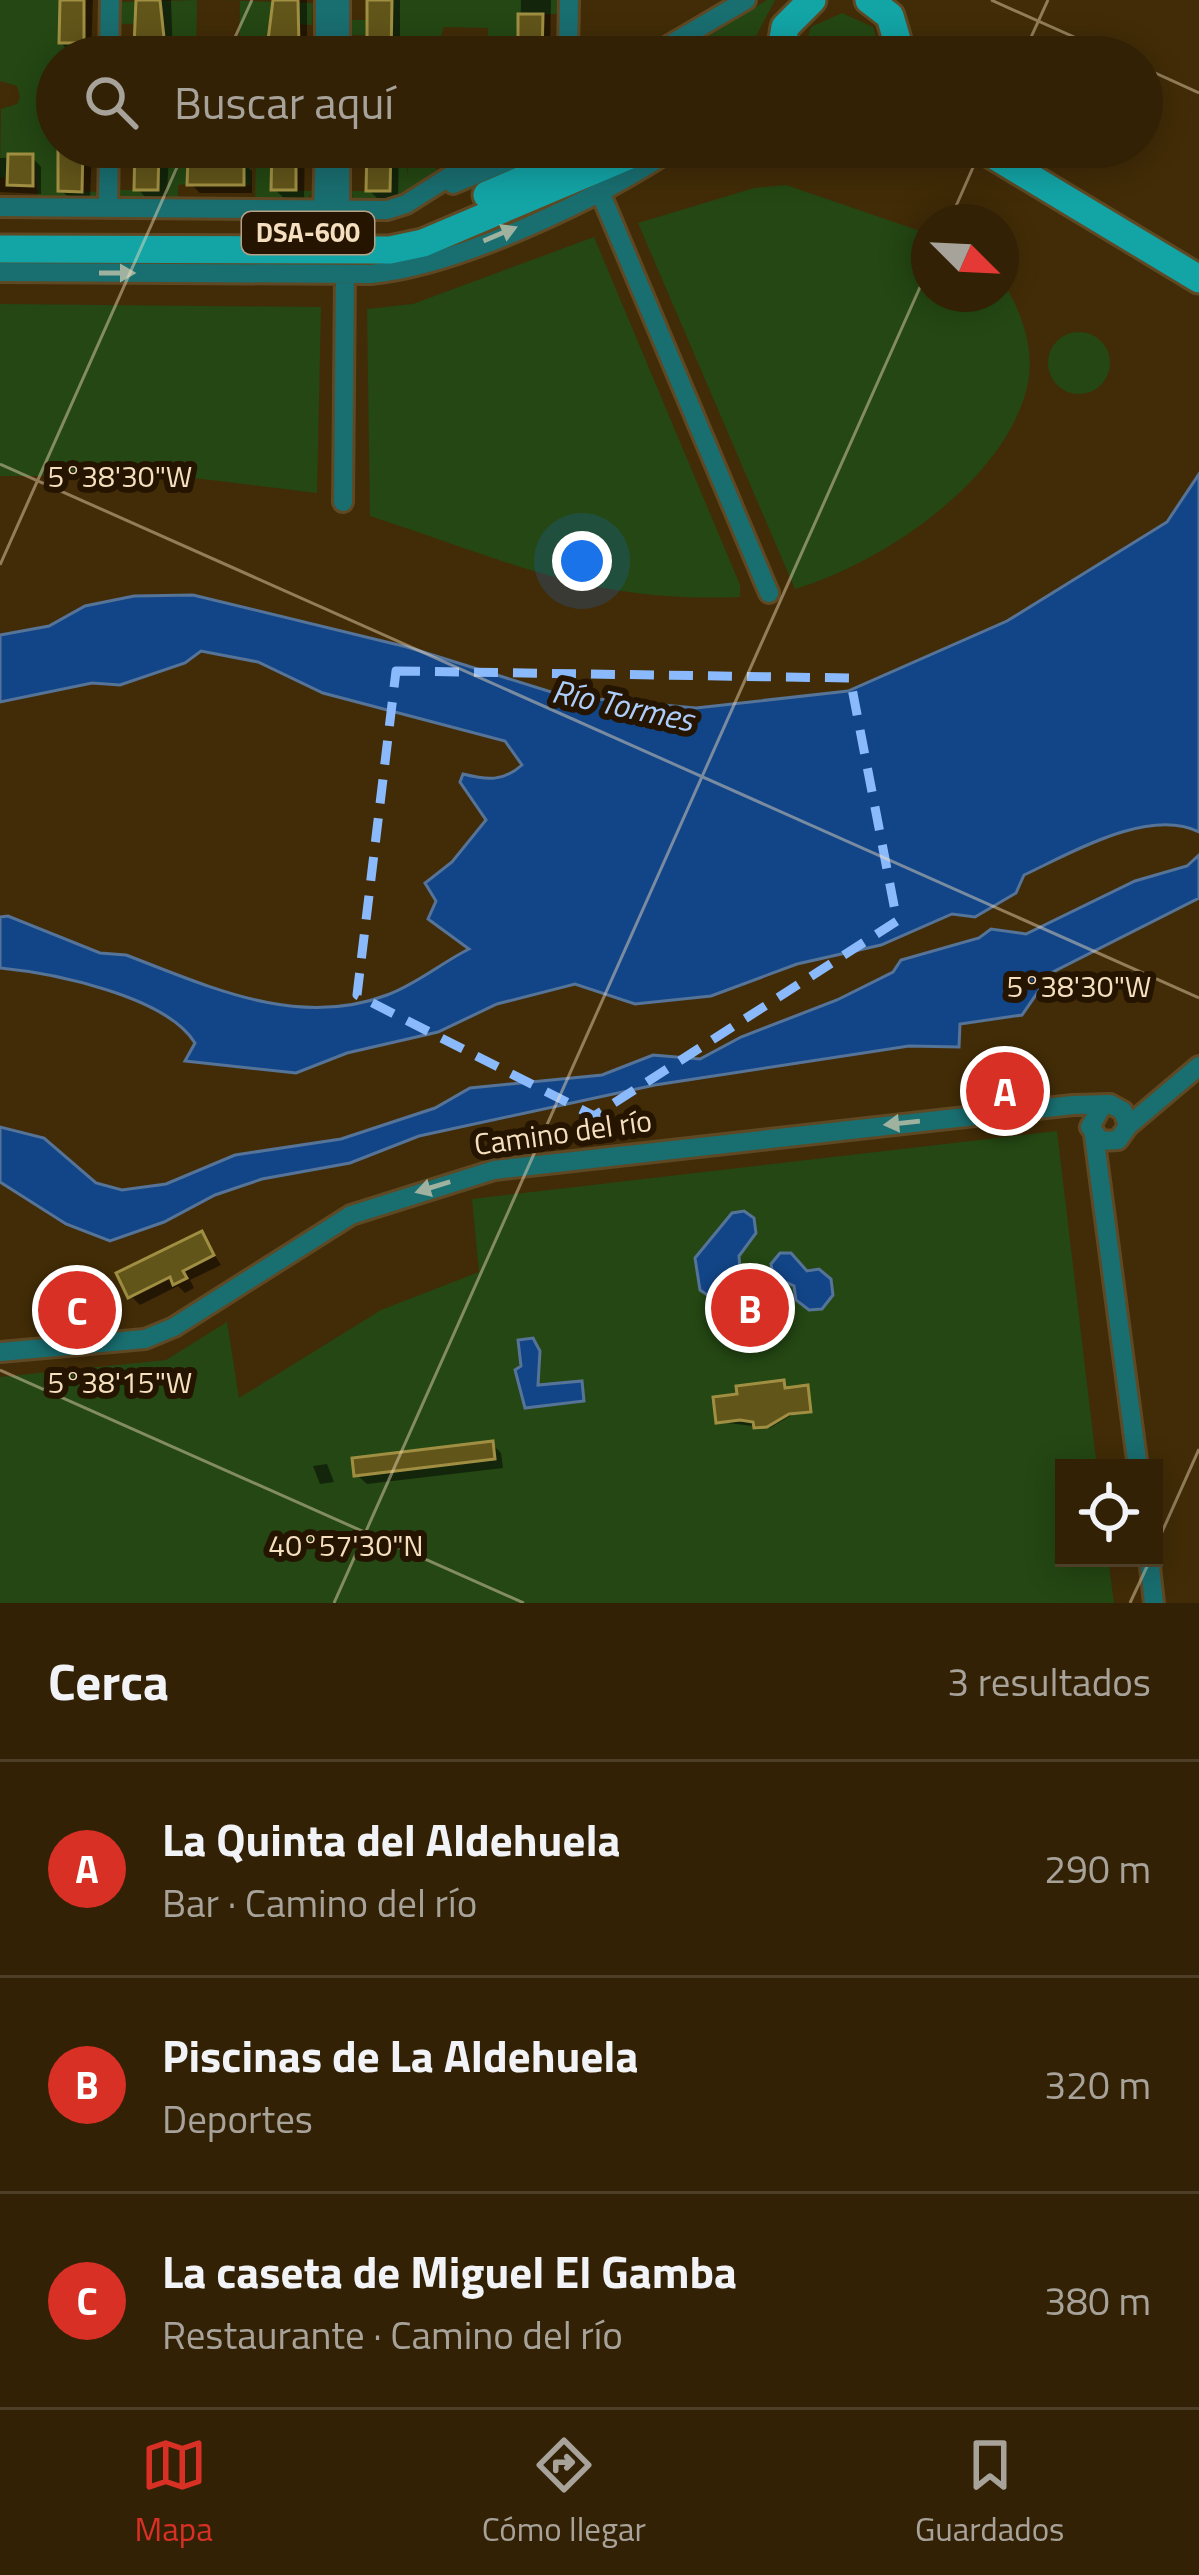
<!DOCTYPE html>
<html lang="es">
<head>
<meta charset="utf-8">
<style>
  body { margin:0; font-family:"Titillium Web",sans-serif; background:#3a290f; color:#f1f3f6 }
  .controls { position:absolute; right:36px; bottom:36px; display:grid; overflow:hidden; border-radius:0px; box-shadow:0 6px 30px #0003 }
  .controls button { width:108px; height:108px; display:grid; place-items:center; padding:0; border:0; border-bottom:3px solid #4d3e27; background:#322105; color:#f1f3f6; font:60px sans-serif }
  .compass { position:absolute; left:911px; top:204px; width:108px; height:108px; border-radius:50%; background:#322105; box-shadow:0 6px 30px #0003; rotate:114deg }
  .you { position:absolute; left:582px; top:561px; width:42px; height:42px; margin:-30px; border:9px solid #fff; border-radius:50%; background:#1a73e8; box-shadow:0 0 0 18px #1a73e833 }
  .badge { display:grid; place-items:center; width:78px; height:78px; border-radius:50%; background:#d93025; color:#fff; font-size:39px; font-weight:700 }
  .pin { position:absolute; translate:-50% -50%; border:6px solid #fff; box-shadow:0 3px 12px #0006 }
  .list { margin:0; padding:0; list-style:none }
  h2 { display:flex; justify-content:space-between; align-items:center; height:156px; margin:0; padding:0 48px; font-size:51px }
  h2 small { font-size:39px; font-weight:400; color:#a8a39a }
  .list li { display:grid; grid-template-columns:78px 1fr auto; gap:36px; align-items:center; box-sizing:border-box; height:216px; padding:0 48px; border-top:3px solid #4d3e27 }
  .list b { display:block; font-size:45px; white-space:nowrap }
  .list p { margin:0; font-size:39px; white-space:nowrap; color:#a8a39a }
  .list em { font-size:39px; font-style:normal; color:#a8a39a }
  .icon { flex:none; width:66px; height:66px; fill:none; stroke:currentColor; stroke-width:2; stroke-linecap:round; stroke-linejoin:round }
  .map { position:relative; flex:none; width:1199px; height:1603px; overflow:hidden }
  .search { position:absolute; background:#322105; box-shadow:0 6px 30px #0003; left:36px; right:36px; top:36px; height:132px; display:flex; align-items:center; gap:30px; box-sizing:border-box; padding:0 42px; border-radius:66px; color:#a8a39a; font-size:45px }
  .sheet { height:804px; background:#322105 }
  nav { display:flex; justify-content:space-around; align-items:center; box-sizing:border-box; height:168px; border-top:3px solid #4d3e27; background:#322105; font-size:33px; color:#a8a39a }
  nav a { display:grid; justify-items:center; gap:6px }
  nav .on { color:#d93025 }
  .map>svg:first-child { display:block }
  .green { fill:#244713 }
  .water { fill:#124587; stroke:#567398; stroke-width:3 }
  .shadow { fill:#0007 }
  .building { fill:#62551a; stroke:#a08f42; stroke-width:3 }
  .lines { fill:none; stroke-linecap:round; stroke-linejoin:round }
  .minor-casing { stroke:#5f4924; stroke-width:24 }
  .primary-casing { stroke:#5f4924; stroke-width:33 }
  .minor { stroke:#196e70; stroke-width:18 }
  .primary { stroke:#13a4a6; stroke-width:27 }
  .oneway { fill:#9eb29f }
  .marked { fill:none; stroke:#8abafc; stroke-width:9; stroke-dasharray:24 15; stroke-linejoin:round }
  .ticks { fill:none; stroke:#f6dfbf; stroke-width:3; stroke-opacity:0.45 }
  .labels { text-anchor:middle; stroke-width:12; stroke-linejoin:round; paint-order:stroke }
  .shield { fill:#251500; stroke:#b7a286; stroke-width:3 }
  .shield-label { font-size:27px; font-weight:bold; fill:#f6dfbf }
  .street-label { font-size:30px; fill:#f6dfbf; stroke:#251500 }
  .water-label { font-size:33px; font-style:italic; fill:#adcefc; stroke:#251500 }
  .ticks-label { font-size:30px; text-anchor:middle; fill:#f6dfbf; stroke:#251500; stroke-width:12; stroke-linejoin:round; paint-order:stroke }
</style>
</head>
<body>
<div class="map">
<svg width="1199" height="1603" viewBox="0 0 1199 1603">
  <rect width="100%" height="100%" fill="#422c07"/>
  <path class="green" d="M0,0H60V42L99,43V57H57L54,64L58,190L98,192L94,199L38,198L33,154H9L8,178L0,177L1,109L17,104L20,97L17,86L0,81Z
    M197,0L196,57H120V45L164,47L165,23L121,24V2Z
    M209,0L313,3L312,25L268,23L267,47L313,46V57H239L240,1Z
    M392,0H558V14H518V57H478L488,53V28L444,27L439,43L444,55L453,57H391V36L352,35V20H391Z
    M767,0H775L745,57H675Z
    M842,13L873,27L882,57H802L811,27Z
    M159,147H175L177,177V147H272L271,190L312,191L311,195L302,201H255L256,149H251V185H244L229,148H202L201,159H188L187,184L178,185V199L121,197L119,190H158Z
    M391,147H407V178L410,147H424L437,171L389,200H354L351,191H390Z
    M786,185L929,234V294H1001V278C1020,309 1035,346 1028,383C1008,479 883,563 795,589L638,223L754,188Z
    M594,237L740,585V597C589,603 508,561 370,516L367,309L413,304Z
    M0,304L321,307L317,493L177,476H0Z
    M1048 363a31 31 0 1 1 62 0a31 31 0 1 1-62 0Z
    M1057,1131L1097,1468H1064V1558H1108L1114,1603H0V1377L166,1360L227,1322L239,1398L381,1310L479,1272L472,1199Z"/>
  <path class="water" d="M1199,474V832C1149,807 1071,853 1024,875L1016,893L975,917L952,914L881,945L797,964L711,996L635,1004L575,984L497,1004L438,1032L347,1053L296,1073L185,1061L195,1043C166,996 53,973 0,968V917L8,916L100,953L126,955C210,987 298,1029 387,995C417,984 441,963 469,949L428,919L436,901L425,883L452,862L486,820L460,782L463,774C487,780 503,782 522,765L505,741L323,693L258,662L201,651L185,663L120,685L92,683L0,702V635L49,626L85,606L134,596L193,595L407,647L564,696L696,708L848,691L1007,621L1167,522Z
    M1199,855V898L1051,973L1022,1015L960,1024L959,1047L909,1046L655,1085L419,1136L350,1163L262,1179L215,1195L164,1222L110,1241L66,1224L0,1182V1127L44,1138L96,1183L122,1190L166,1184L235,1155L341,1139L435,1108L470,1088L602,1075L653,1055L700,1059L741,1037L837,1000L893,972L901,960L979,938L991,929L1026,934L1135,881L1187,866Z
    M744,1211L754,1218L756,1233L739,1256L741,1282L731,1296L712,1298L700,1290L695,1258L732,1213Z
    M780,1253H791L807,1271L819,1269L831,1279L833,1295L822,1309L809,1310L796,1300L794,1286L773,1276L771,1264Z
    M533,1338L540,1351L538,1385L582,1381L584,1401L525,1408L515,1370L521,1366L518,1340Z"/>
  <path class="shadow" d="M60,0H93L91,54H72L62,44Z
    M138,0H171L173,55H146L137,46Z
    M274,0H307V56H280L270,46Z
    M371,0H400V57H370Z
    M521,0H551L550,57H520Z
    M62,147H92L90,200L70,199L61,190Z
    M137,147H169L167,198H146L137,188Z
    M274,147H305L304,198H284L274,189Z
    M369,147H399L398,199H378L369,190Z
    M434,147H471L446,161Z
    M32,157L41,167V194L0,192V158Z
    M243,162L252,171V193H200L190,183Z
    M202,1235L221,1265L190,1280L194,1288L185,1293L178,1286L140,1305L131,1296Z
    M808,1390L811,1413L792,1415L770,1428L719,1422L785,1391Z
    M492,1444L501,1453L503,1468L367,1484L357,1475Z
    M327,1464L334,1482L320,1484L313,1466Z"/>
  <path class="building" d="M60,0H84V43H59Z
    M136,0H160L165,47H134Z
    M273,0H298L299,48H267Z
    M367,0H392L391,57H367Z
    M518,14H543L542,57H518Z
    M58,147H83L82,192L58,191Z
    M135,147H159L158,190H134Z
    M272,147H296V190H271Z
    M367,147H391L390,191H366Z
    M8,154H33V186L7,185Z
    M188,158L244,159V185H187Z
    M202,1231L214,1255L183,1271L187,1278L173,1285L170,1277L128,1298L116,1273Z
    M784,1380L785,1388L808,1385L811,1412L789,1414L767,1427L754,1428L753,1422L740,1420L716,1423L713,1397L737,1394L736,1386Z
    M493,1441L495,1459L354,1476L352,1458Z"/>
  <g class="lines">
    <g class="minor-casing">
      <path id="minor" d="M109,57L110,0
        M325,57V0
        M340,57V0
        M568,57L569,0
        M649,57L746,0
        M453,184L543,147
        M600,192L769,593
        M0,207L387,210L406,204L496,147
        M108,208L109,147
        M340,211V147
        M323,212L325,147
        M0,272L371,274C461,265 600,198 676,147
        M343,502L345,274
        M1128,1126L1199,1066
        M1094,1135L1138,1468
        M0,1352L145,1339L174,1327L351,1215L494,1170L1073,1105L1110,1104L1123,1111L1128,1126L1118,1140L1101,1141L1090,1127L1102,1106
        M1149,1558L1154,1603"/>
    </g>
    <g class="primary-casing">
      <path id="primary" d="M869,0L890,16L902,57
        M780,57L785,27L812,0
        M980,147L1199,279
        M487,195L599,147
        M0,249L390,250L423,243L649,147"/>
    </g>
    <use href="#minor" class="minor"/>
    <use href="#primary" class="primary"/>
  </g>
  <defs><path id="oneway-solid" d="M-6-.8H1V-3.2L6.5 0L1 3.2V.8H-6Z" transform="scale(3)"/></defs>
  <g class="oneway">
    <use href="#oneway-solid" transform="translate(500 234) rotate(-23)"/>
    <use href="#oneway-solid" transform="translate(117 273)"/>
    <use href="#oneway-solid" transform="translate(902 1123) rotate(174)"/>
    <use href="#oneway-solid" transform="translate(433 1187) rotate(163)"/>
  </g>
  <path class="marked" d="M396,671L850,678L897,921L594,1116L357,995Z"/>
  <path class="ticks" d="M991,0L1119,57M226,57L252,0M1022,57L1048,0M1142,67L1199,93M949,222L982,147M0,464L1199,998M0,565L186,147M0,1370L524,1603M1154,1550L1199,1449M334,1603L929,267M1130,1603L1151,1558"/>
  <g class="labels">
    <rect class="shield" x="242" y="212" width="132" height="42" rx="9"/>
    <g class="shield-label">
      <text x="308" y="242">DSA-600</text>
    </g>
    <g class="street-label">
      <text transform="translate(563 1133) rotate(-8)" y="10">Camino del río</text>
    </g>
    <g class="water-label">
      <text transform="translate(623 705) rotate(12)" y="12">Río Tormes</text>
    </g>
  </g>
  <g class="ticks-label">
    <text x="120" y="487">5°38'30"W</text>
    <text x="1079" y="997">5°38'30"W</text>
    <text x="120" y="1393">5°38'15"W</text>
    <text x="346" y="1556">40°57'30"N</text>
  </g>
</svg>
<div class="controls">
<button><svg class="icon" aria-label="locate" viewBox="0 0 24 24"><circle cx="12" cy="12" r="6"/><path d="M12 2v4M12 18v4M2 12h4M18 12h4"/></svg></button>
</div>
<svg class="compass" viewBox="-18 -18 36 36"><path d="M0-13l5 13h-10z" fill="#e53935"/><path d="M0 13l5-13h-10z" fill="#a8a39a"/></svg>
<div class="you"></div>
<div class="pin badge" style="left:1005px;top:1091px">A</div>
<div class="pin badge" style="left:750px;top:1308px">B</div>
<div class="pin badge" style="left:77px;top:1310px">C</div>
<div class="search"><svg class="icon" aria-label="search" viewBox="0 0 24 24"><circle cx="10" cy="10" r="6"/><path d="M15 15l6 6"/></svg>Buscar aquí</div>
</div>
<section class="sheet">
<h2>Cerca<small>3 resultados</small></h2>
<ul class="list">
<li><span class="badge">A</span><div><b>La Quinta del Aldehuela</b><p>Bar · Camino del río</p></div><em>290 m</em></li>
<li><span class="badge">B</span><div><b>Piscinas de La Aldehuela</b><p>Deportes</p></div><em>320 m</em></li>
<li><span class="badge">C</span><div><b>La caseta de Miguel El Gamba</b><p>Restaurante · Camino del río</p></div><em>380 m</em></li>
</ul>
</section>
<nav>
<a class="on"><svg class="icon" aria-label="map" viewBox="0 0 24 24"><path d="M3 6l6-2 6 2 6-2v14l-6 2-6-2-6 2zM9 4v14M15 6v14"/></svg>Mapa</a>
<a><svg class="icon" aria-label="directions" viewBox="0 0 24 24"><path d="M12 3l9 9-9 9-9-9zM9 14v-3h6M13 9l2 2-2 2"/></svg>Cómo llegar</a>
<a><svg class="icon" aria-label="saved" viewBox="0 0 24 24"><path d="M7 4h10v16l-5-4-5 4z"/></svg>Guardados</a>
</nav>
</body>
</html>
